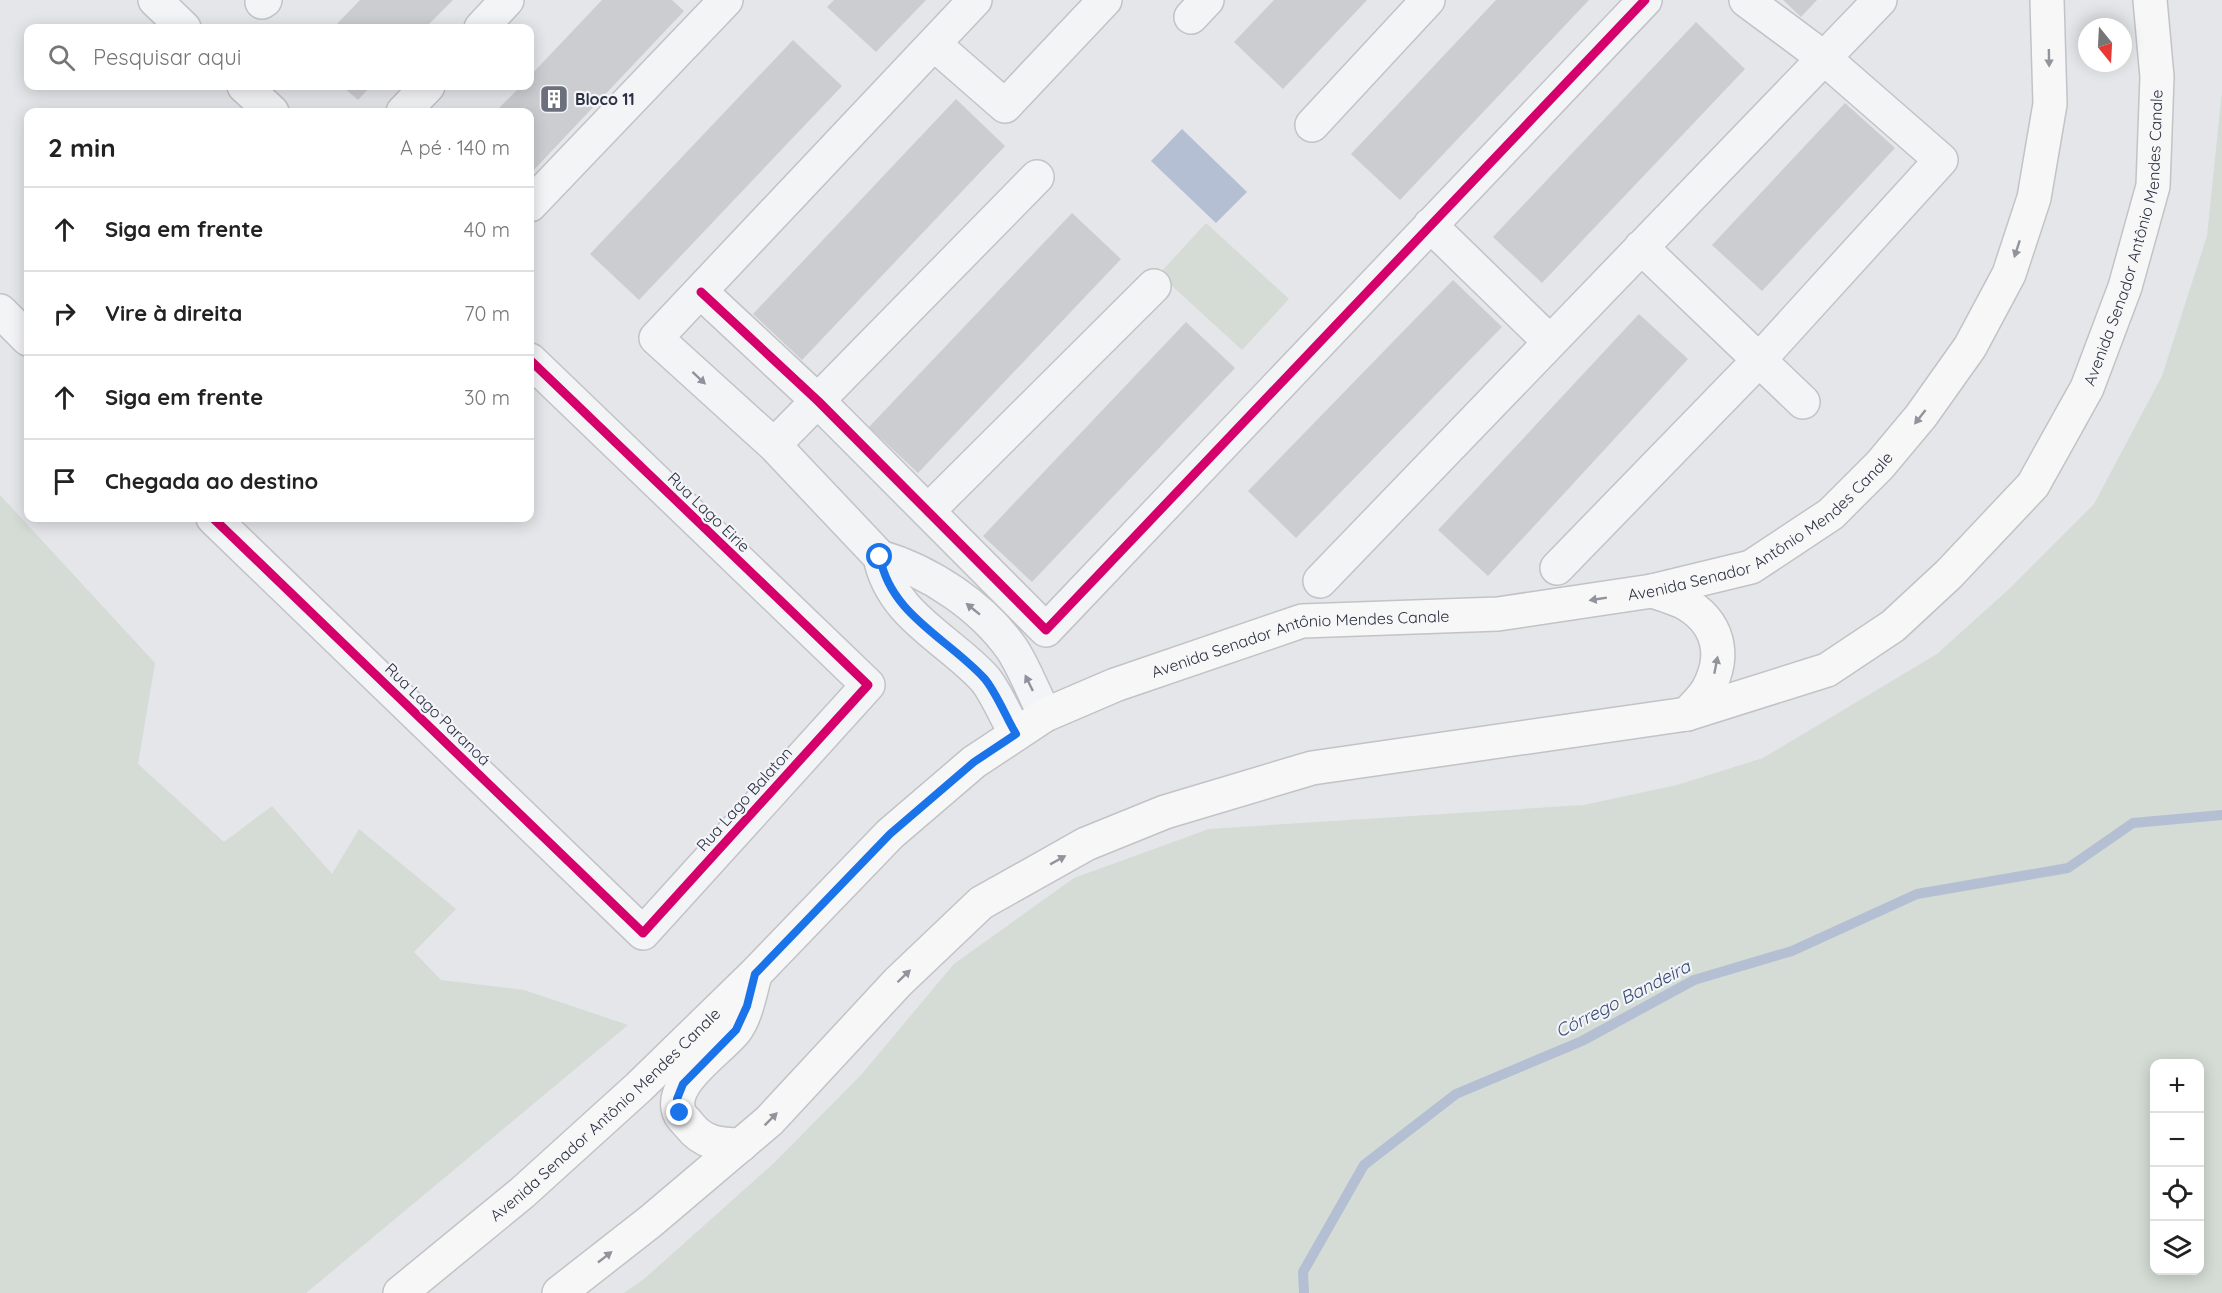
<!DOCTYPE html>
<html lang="pt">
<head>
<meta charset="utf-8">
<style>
  body { margin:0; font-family:Quicksand,sans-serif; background:#f2f2f2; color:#222 }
  .controls { position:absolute; right:18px; bottom:18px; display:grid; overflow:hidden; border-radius:12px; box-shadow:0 3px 15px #0003 }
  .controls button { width:54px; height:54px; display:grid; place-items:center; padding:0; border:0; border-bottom:2px solid #e0e0e0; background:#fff; color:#222; font:30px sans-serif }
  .compass { position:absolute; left:2078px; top:18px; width:54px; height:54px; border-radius:50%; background:#fff; box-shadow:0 3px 15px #0003; rotate:162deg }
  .stop { position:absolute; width:18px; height:18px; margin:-14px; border:4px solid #1a73e8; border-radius:50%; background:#fff }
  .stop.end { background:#1a73e8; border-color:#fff; box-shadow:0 2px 6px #0008 }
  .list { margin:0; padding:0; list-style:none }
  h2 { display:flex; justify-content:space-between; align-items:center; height:78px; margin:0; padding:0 24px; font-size:26px }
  h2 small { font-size:20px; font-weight:400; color:#767676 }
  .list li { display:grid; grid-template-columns:39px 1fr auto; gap:18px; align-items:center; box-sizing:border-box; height:84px; padding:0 24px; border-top:2px solid #e0e0e0 }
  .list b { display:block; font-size:22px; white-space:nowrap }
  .list em { font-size:20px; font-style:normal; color:#767676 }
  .icon { flex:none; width:33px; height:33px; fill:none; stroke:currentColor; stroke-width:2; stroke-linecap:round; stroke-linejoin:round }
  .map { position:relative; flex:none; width:2222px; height:1293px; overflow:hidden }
  .search { position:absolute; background:#fff; box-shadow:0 3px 15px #0003; left:24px; top:24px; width:510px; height:66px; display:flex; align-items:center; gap:15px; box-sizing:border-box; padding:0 21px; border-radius:12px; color:#767676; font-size:22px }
  .panel { position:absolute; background:#fff; box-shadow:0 3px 15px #0003; left:24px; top:108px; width:510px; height:414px; border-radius:12px }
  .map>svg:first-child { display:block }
  .green { fill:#d4dcd5; fill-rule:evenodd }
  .water { fill:#b4bfd3 }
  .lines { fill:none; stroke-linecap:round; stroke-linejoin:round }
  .stream { stroke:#b4bfd3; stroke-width:10 }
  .building { fill:#cbcdd1 }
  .street-casing { stroke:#c1c3c6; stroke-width:36 }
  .secondary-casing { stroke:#c1c3c6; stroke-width:36 }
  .street { stroke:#f3f4f6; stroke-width:33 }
  .secondary { stroke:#f7f7f7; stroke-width:33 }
  .cycleway-casing { stroke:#f2f4f8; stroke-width:13 }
  .cycleway { stroke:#d6006c; stroke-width:9 }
  .oneway { fill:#91949c }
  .oneway2 { fill:#8f929c }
  .route { stroke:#1a73e8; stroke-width:8 }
  .labels { text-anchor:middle; stroke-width:4.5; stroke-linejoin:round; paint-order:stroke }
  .poi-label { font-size:16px; font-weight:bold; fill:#2b3042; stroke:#f2f4f8; text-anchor:start }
  .street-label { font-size:16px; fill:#2b3042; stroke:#f2f4f8 }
  .water-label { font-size:18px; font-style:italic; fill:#364a75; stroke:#f2f4f8 }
</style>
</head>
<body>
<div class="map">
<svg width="2222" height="1293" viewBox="0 0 2222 1293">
  <rect width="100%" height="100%" fill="#e4e6e9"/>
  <path class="green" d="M2222,91V1293H624L644,1279L774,1163L861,1075L954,964L1074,878L1209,829L1584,805L1677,785L1763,758L1937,654L2009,589L2094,504L2162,376L2207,236ZM2154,1064H2200V1270H2154Z
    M1206,223L1289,299L1242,350L1159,274Z
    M0,495L155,663L138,764L224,842L272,806L332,874L359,829L456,909L414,952L441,980L524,990L628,1025L306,1293H0Z"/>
  <path class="water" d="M1182,129L1247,192L1216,223L1151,161Z"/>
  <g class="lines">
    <path class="stream" d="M1304,1293L1303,1272L1364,1165L1456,1094L1582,1041L1694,980L1792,951L1917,894L2068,868L2133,823L2222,815"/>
  </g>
  <path class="building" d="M360,0H453L425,28H333Z
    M602,0H672L684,11L530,174V112H495L521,86H530V76Z
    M834,0H926L876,52L827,7Z
    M1274,0H1367L1283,89L1234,42Z
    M1496,0H1589L1400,200L1351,154Z
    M1783,0H1817L1801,17Z
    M1696,22L1745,69L1542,283L1493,237Z
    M793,40L842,86L639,300L590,254Z
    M342,86H371L358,100Z
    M956,99L1005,146L802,360L753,314Z
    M1845,103L1895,148L1762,291L1712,245Z
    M1072,213L1121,259L918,473L869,427Z
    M1453,280L1502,327L1296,538L1248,491Z
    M1639,314L1688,359L1488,576L1438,530Z
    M1186,322L1235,368L1032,582L983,536Z"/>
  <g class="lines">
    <g class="street-casing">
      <path id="street" d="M155,0L184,28
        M975,0L656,338L774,445L880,557C929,571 982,606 1012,649C1025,669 1034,694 1045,715
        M262,2L265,0
        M1191,17L1207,0
        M481,28L507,0
        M934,44L1005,106L1105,0
        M244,86L272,112
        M403,112L428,86
        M1312,125L1428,0
        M530,205L726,0
        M1430,225L1550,342
        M1641,247L1803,402
        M701,292L818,401L1046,630L1645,0
        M0,311L28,339
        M774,445L1037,177
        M928,511L1154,286
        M213,518L643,933L868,685L530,360
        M880,557C891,615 947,638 984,678C995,690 1007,719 1016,734
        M1557,568L1759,360L1941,160L1824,58L1746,0
        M1320,581L1880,0"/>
    </g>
    <g class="secondary-casing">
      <g id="secondary">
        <path d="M1652,591C1662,594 1673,598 1683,602C1718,621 1727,654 1708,689C1703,698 1694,706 1687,714"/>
        <path d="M741,1145C719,1145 703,1143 689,1125C686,1121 682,1118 680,1114C666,1084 719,1051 735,1031C746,1016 749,997 754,979"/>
        <path id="s1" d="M400,1293L522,1193L639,1087L755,974L890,834L974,762L1045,715L1115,685L1302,621L1498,614L1652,591L1751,567L1831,514L1880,465L1921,416L1970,347L2009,274L2034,198L2050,104L2047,0"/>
        <path id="s2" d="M559,1293L651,1221L769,1121L898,982L981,903L1086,844L1165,812L1312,768L1687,714L1827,670L1893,626L1949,574L2033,485L2087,388L2125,287L2153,186L2157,77L2150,0"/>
      </g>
    </g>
    <use href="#street" class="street"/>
    <use href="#secondary" class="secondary"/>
    <g class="cycleway-casing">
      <path id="cycleway" d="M701,292L818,401L1046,630L1645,0
        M213,518L643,933L868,685L530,360"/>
    </g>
    <use href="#cycleway" class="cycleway"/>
  </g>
  <defs><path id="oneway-solid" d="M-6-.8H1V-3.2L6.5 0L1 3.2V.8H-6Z" transform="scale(1.5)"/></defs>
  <g class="oneway">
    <use href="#oneway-solid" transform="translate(2049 58) rotate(89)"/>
    <use href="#oneway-solid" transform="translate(2017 249) rotate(108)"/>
    <use href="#oneway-solid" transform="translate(1920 417) rotate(128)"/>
    <use href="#oneway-solid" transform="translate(1598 599) rotate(171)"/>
    <use href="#oneway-solid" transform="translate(1716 665) rotate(-79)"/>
    <use href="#oneway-solid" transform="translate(1058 860) rotate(-29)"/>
    <use href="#oneway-solid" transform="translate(904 976) rotate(-44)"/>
    <use href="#oneway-solid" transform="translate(771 1119) rotate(-45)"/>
    <use href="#oneway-solid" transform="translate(605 1257) rotate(-38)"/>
  </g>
  <g class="oneway2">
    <use href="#oneway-solid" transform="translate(699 378) rotate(43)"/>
    <use href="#oneway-solid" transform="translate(973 609) rotate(-141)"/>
    <use href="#oneway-solid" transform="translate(1029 683) rotate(-116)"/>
  </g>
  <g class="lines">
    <path class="route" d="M680,1113L677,1099L683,1084L736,1030L747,1006L755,974L890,834L974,762L1016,734C1007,719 995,690 984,678C947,638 890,614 880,557"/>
  </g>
  <defs>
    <g id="building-square" transform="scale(1.5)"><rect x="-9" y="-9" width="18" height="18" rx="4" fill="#6c707c" stroke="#f2f4f8"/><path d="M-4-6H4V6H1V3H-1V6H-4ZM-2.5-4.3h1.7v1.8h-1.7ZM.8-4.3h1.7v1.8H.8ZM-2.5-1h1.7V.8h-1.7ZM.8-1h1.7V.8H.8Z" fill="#fff"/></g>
  </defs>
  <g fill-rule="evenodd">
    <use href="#building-square" x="554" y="99"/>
  </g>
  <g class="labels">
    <g class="poi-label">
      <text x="575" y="105">Bloco 11</text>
    </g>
    <g class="street-label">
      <text dy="6" stroke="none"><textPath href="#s2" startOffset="2006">Avenida Senador Antônio Mendes Canale</textPath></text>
      <text transform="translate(709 512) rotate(44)" y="6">Rua Lago Eirie</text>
      <text dy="6" stroke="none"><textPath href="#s1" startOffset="1622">Avenida Senador Antônio Mendes Canale</textPath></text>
      <text dy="6" stroke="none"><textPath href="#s1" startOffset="1136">Avenida Senador Antônio Mendes Canale</textPath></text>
      <text transform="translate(438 714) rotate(44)" y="6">Rua Lago Paranoá</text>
      <text transform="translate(744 799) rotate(-48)" y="6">Rua Lago Balaton</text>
      <text dy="6" stroke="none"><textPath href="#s1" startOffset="272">Avenida Senador Antônio Mendes Canale</textPath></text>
    </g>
    <g class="water-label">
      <text transform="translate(1623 999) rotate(-27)" y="6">Córrego Bandeira</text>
    </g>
  </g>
</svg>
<div class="controls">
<button>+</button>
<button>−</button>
<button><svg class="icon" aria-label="locate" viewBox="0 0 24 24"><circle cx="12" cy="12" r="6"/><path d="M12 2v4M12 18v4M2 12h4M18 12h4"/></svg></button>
<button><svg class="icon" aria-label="layers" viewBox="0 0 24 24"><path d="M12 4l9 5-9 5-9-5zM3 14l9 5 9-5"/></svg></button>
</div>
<svg class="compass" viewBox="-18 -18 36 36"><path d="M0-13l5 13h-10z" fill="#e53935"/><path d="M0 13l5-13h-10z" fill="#767676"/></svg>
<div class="stop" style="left:880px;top:557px"></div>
<div class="stop end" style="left:680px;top:1113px"></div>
<div class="search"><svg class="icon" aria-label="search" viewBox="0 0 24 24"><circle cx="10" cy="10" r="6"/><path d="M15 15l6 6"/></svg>Pesquisar aqui</div>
<section class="panel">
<h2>2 min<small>A pé · 140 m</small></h2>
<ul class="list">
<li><svg class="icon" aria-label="ahead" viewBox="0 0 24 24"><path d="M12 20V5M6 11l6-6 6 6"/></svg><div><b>Siga em frente</b></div><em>40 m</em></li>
<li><svg class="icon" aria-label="right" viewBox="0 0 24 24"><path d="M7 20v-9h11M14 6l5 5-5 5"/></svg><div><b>Vire à direita</b></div><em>70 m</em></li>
<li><svg class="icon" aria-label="ahead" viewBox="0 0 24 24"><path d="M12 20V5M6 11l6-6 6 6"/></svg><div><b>Siga em frente</b></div><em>30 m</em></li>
<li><svg class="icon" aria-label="arrive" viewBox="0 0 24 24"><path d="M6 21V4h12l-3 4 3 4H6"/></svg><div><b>Chegada ao destino</b></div></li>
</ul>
</section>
</div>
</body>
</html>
